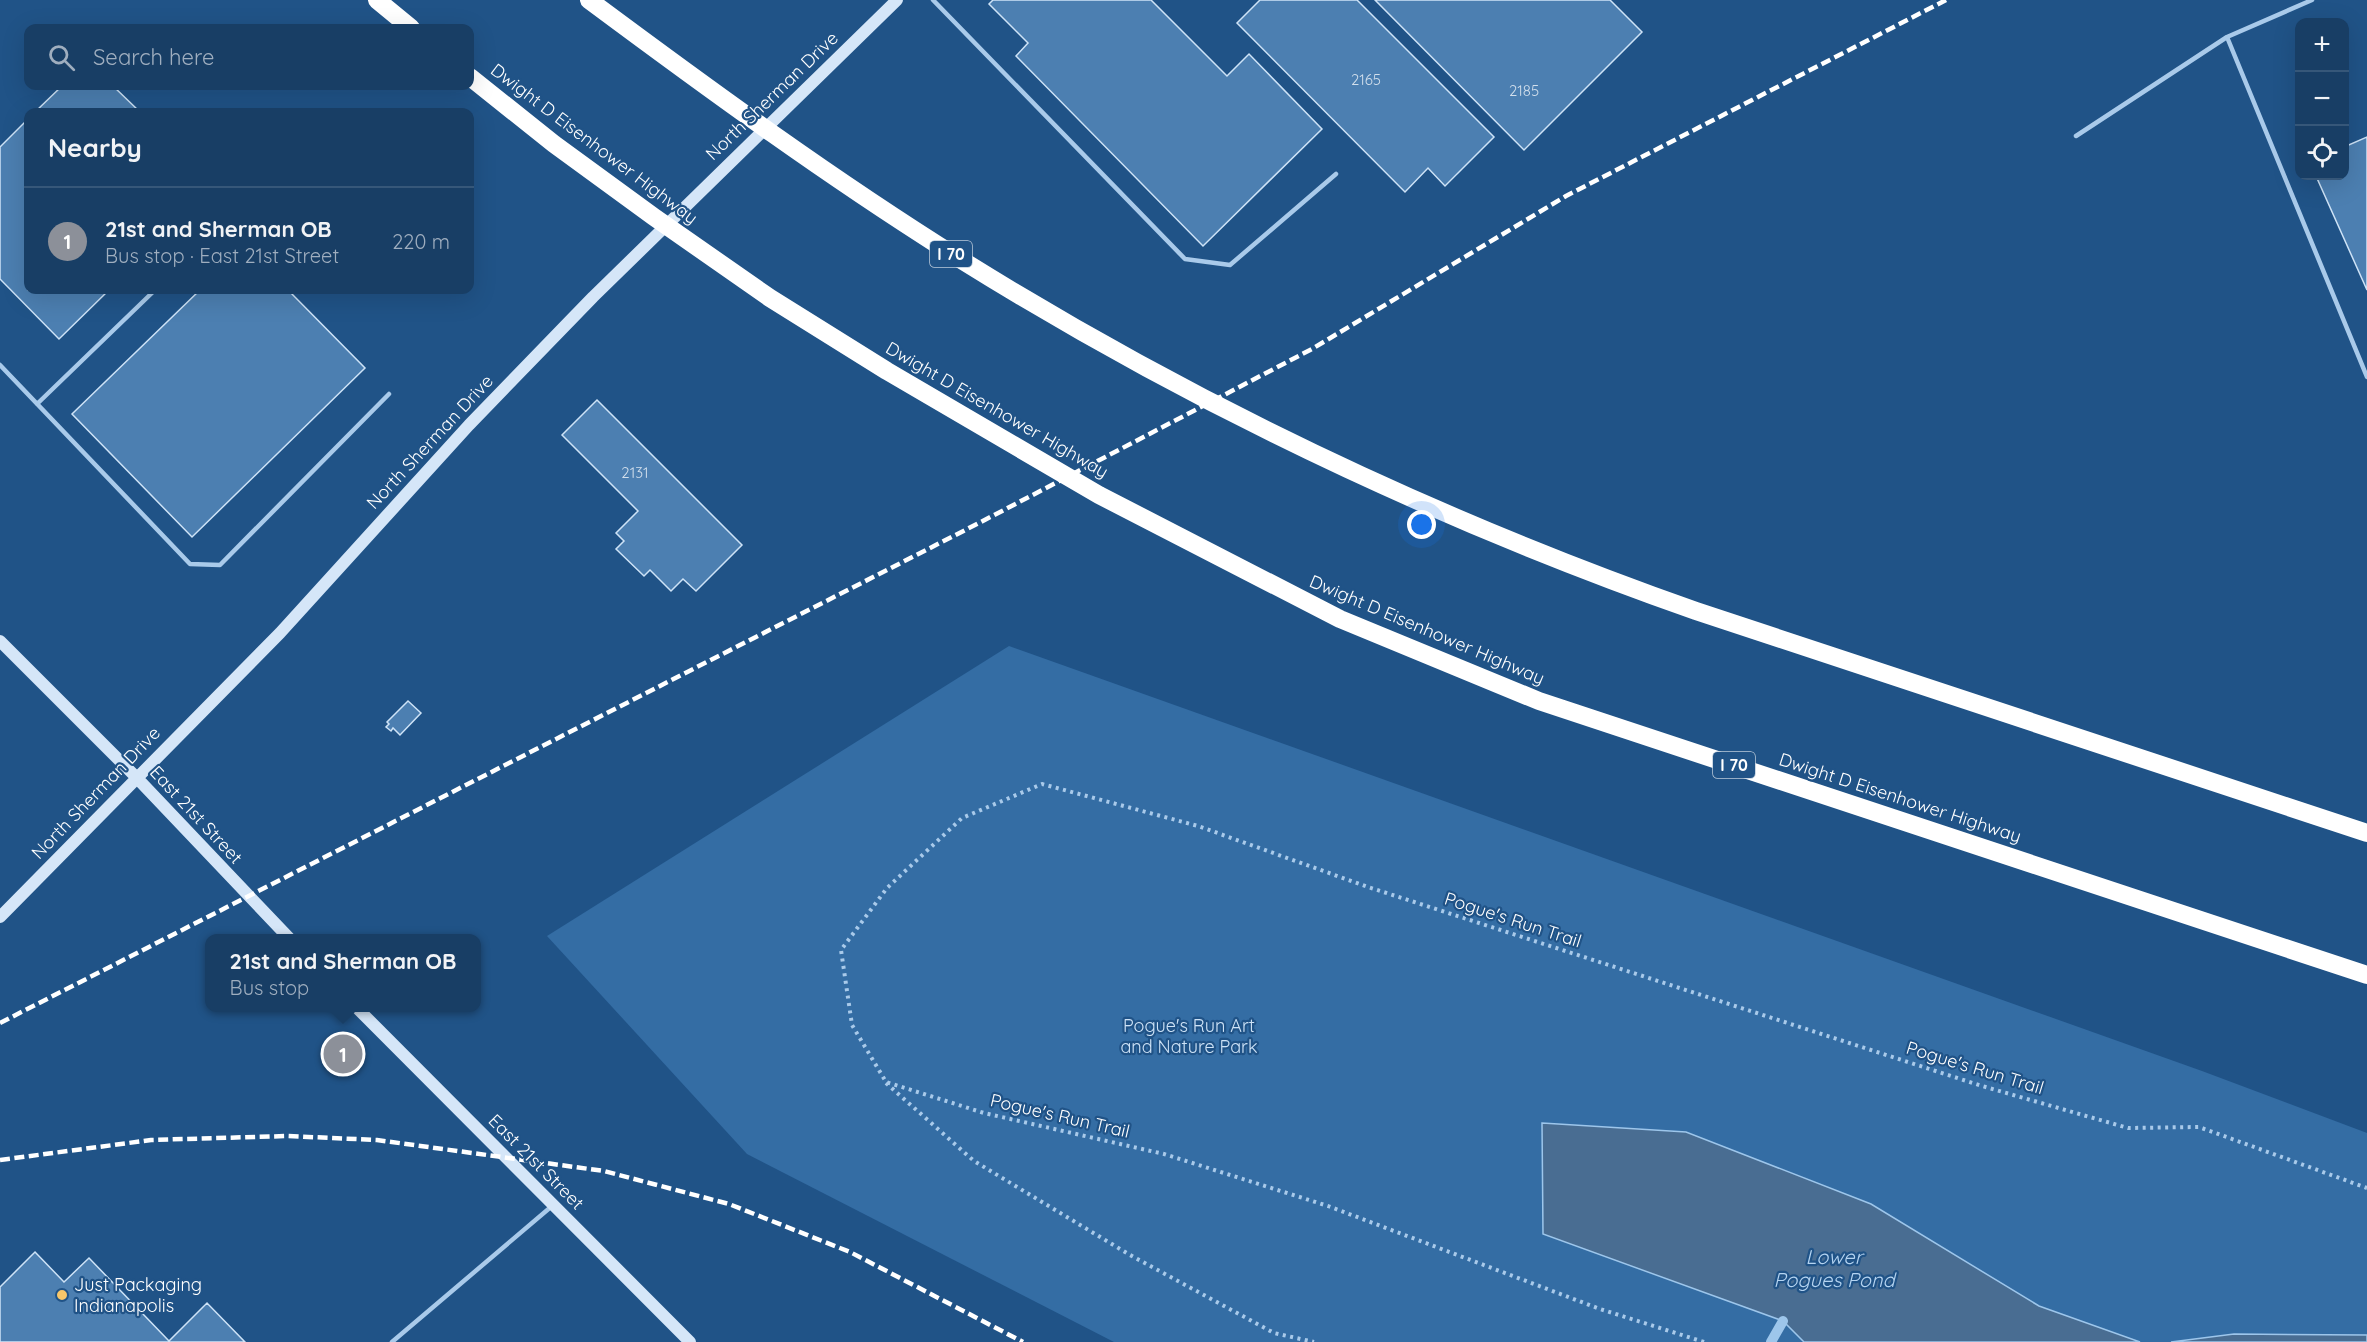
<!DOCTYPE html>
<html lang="en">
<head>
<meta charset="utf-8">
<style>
  body { margin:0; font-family:Quicksand,sans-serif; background:#21456b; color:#f1f3f6 }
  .controls { position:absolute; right:18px; top:18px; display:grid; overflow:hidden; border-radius:12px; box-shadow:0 6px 24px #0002 }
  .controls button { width:54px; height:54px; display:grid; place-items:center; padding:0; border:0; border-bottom:2px solid #365779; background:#183e65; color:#f1f3f6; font:30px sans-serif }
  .you { position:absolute; left:1422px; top:525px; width:21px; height:21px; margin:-15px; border:4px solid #fff; border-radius:50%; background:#1a73e8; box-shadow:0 0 0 9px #1a73e833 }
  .badge { display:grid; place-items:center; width:39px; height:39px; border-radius:50%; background:#8c9099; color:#fff; font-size:20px; font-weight:700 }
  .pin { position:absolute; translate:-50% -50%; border:3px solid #fff; box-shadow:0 2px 6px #0006 }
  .popup { position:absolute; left:205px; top:934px; width:276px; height:78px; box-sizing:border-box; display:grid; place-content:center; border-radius:12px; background:#183e65; filter:drop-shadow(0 2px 4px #0005); font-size:20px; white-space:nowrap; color:#9faebf }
  .popup b { font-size:22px; color:#f1f3f6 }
  .popup::after { content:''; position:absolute; left:50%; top:100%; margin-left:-12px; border:12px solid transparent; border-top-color:#183e65 }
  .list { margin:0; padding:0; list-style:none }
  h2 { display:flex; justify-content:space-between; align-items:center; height:78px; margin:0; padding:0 24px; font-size:26px }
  h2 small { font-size:20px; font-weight:400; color:#9faebf }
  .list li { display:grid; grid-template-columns:39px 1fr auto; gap:18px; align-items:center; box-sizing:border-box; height:108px; padding:0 24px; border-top:2px solid #365779 }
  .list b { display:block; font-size:22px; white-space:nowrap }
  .list p { margin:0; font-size:20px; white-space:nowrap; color:#9faebf }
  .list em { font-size:20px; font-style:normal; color:#9faebf }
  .icon { flex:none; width:33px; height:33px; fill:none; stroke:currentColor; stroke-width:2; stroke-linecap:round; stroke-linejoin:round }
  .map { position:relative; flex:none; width:2367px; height:1342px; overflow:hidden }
  .search { position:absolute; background:#183e65; box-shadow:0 6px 24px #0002; left:24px; top:24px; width:450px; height:66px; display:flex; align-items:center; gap:15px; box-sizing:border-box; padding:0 21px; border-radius:12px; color:#9faebf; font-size:22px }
  .panel { position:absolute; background:#183e65; box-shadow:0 6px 24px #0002; left:24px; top:108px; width:450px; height:186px; border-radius:12px }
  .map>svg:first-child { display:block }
  .green { fill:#346da4 }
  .water { fill:#496d92; stroke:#9dc6eb; stroke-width:1.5 }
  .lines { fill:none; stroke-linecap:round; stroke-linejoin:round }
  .stream { stroke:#9dc6eb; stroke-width:10 }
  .building { fill:#4c7fb1; stroke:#cee3f7; stroke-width:1.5 }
  .path { stroke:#a9caea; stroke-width:4; stroke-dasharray:3 4.5; stroke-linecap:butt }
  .service { stroke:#a9caea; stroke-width:4.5 }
  .secondary { stroke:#d5e6f8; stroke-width:12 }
  .motorway { stroke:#fff; stroke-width:18 }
  .rail { stroke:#fff; stroke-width:4.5; stroke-dasharray:10 4.5; stroke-linecap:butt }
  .poi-dot { fill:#f7c66a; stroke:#205387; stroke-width:2 }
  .labels { text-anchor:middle; stroke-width:4.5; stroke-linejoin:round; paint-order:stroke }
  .number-label { font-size:15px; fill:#d2dfec }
  .shield { fill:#205387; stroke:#bccbdb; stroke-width:1.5 }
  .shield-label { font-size:16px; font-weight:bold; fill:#fff }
  .street-label { font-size:18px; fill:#fff; stroke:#205387 }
  .park-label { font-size:18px; fill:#cee3f7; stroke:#205387 }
  .poi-label { font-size:18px; fill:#fff; stroke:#205387; text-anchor:start }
  .water-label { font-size:20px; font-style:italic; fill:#b5d4f1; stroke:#205387 }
</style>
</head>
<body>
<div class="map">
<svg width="2367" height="1342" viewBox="0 0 2367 1342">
  <rect width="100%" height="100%" fill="#205387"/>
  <path class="green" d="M1009,646L2202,1071L2367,1133V1342H1114L747,1154L547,936Z"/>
  <path class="water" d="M1542,1123L1686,1132L1871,1204L2039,1306L2140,1342H1804L1783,1321L1543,1234Z
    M2234,1334L2367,1335V1342H2171Z"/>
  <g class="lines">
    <path class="stream" d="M1771,1342L1783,1321"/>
  </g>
  <path class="building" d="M993,0H1151L1227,76L1249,54L1322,129L1203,246L1016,56L1028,43L989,4Z
    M1260,0H1357L1494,137L1445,186L1428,168L1405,192L1237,23Z
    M1375,0H1610L1642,32L1524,150Z
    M62,86H113L140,112H35Z
    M28,119V290H109L59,339L0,279V147Z
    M2367,137V290L2316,176H2344V147Z
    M200,290H288L365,368L192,537L72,414Z
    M597,400L742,545L696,591L683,579L671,591L650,570L644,576L616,549L624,541L616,533L638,511L562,435Z
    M408,701L421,713L400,735L393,728L391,731L386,727L389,724L387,722Z
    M35,1252L64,1282L89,1258L169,1341L207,1303L245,1342H0V1287Z"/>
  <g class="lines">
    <path class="path" d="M886,1083L974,1161L1130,1255L1274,1333L1314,1342
      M1704,1342L1600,1309L1328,1206L1164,1154L984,1113L886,1082L852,1025L841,950L887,888L962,818L1042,784L1198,826L1368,887L1982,1086L2128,1128L2199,1127L2367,1188"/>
    <path class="service" d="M933,0L1185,259L1230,265L1336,174
      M2312,0L2227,37L2367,377
      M2076,136L2227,37
      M0,365L190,564L220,565L389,394
      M37,404L155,290
      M392,1342L552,1206"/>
    <path class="secondary" d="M0,641L136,777L289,938
      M0,917L280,633L469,425L593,297L897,0
      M357,1008L690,1342"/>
    <path class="motorway" d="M377,0L411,28
      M589,0C710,90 832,179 960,259C1191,403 1440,521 1696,611L2367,833
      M470,77L554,144L654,217L770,298L887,371L1099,495L1340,619L1539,701L2367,975"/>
    <path class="rail" d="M0,1023L979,523L1312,349L1566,196L1946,0
      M0,1160L151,1140L287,1136L377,1140L604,1171L729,1204L850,1252L1023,1342"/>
  </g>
  <circle class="poi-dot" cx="62" cy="1295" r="6"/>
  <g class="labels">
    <g class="number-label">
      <text x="1366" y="85">2165</text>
      <text x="1524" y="96">2185</text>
      <text x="635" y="478">2131</text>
    </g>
    <g class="shield">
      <rect x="930" y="241" width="42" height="26" rx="4.5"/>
      <rect x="1713" y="752" width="42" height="26" rx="4.5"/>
    </g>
    <g class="shield-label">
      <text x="951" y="260">I 70</text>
      <text x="1734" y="771">I 70</text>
    </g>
    <g class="street-label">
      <text transform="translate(772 96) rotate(-44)" y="6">North Sherman Drive</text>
      <text transform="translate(594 144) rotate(37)" y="6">Dwight D Eisenhower Highway</text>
      <text transform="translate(997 410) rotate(30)" y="6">Dwight D Eisenhower Highway</text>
      <text transform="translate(430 442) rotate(-47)" y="6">North Sherman Drive</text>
      <text transform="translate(1427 630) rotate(23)" y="6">Dwight D Eisenhower Highway</text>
      <text transform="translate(96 793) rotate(-46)" y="6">North Sherman Drive</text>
      <text transform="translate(1900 798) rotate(18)" y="6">Dwight D Eisenhower Highway</text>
      <text transform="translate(196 815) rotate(47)" y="6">East 21st Street</text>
      <text transform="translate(1513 920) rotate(18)" y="6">Pogue's Run Trail</text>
      <text transform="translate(1975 1068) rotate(17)" y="6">Pogue's Run Trail</text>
      <text transform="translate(1060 1116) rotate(13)" y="6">Pogue's Run Trail</text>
      <text transform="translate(536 1162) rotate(45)" y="6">East 21st Street</text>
    </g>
    <g class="park-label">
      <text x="1189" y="1032">Pogue's Run Art<tspan x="1189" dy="21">and Nature Park</tspan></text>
    </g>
    <g class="poi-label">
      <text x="74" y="1291">Just Packaging<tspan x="74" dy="21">Indianapolis</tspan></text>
    </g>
    <g class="water-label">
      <text x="1834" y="1264">Lower<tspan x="1834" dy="23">Pogues Pond</tspan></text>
    </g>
  </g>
</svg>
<div class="controls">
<button>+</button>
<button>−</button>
<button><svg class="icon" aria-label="locate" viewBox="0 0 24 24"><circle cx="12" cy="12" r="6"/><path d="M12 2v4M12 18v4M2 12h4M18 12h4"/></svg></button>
</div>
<div class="you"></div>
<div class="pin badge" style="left:343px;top:1054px">1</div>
<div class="popup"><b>21st and Sherman OB</b>Bus stop</div>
<div class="search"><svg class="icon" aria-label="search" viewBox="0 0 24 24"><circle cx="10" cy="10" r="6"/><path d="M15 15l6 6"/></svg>Search here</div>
<section class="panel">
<h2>Nearby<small></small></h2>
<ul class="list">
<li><span class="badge">1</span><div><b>21st and Sherman OB</b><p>Bus stop · East 21st Street</p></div><em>220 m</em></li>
</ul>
</section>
</div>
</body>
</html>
